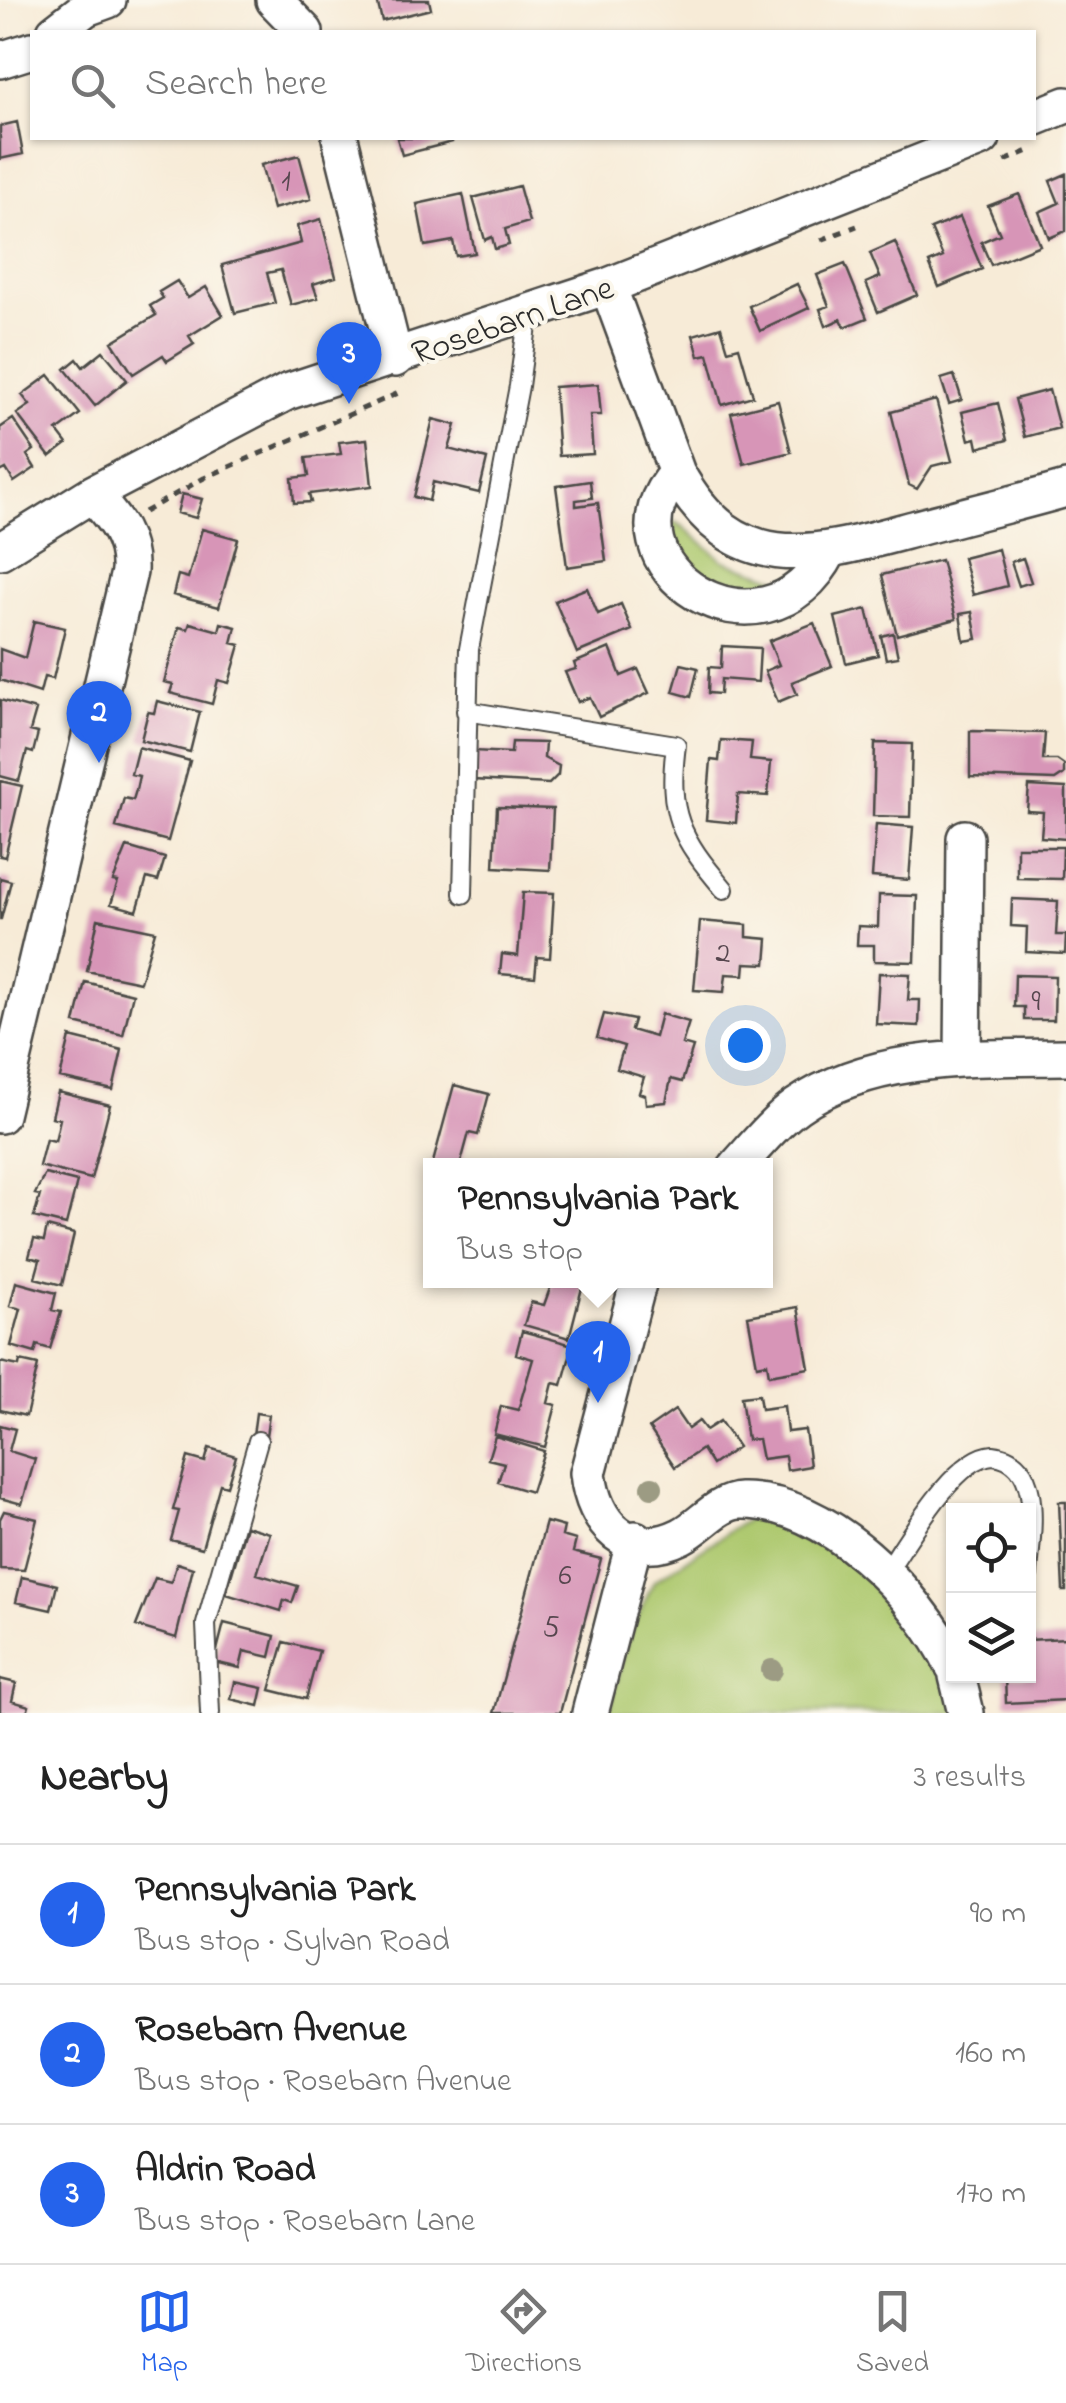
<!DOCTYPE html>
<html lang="en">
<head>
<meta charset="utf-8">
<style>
  body { margin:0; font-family:"Indie Flower",sans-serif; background:#f6f6f6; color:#222 }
  .controls { position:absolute; right:30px; bottom:30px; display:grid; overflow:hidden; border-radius:0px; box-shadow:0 2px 8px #0004 }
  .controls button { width:90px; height:90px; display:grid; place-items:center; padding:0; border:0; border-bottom:2px solid #e0e0e0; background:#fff; color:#222; font:50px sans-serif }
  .you { position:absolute; left:745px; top:1045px; width:35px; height:35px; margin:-25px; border:8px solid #fff; border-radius:50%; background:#1a73e8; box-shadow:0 0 0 15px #1a73e833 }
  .badge { display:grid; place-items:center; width:65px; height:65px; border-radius:50%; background:#2563eb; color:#fff; font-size:32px; font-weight:700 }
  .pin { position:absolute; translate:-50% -82px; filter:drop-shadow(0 2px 5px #0008) }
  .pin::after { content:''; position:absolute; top:52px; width:35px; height:30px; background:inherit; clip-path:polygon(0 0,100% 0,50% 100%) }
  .popup { position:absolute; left:423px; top:1158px; width:350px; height:130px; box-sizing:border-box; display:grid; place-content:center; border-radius:0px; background:#fff; filter:drop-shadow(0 2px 8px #0005); font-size:32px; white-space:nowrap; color:#767676 }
  .popup b { font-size:38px; color:#222 }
  .popup::after { content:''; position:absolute; left:50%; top:100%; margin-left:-20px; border:20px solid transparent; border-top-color:#fff }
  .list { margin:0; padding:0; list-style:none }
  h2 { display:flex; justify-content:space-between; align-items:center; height:130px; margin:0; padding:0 40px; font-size:42px }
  h2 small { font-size:32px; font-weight:400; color:#767676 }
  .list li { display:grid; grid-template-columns:65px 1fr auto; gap:30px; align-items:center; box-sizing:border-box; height:140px; padding:0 40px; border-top:2px solid #e0e0e0 }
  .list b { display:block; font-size:38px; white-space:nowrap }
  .list p { margin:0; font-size:32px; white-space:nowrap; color:#767676 }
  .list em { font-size:32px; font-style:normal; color:#767676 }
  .icon { flex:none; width:55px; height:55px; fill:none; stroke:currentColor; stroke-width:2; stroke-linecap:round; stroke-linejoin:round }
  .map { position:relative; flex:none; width:1066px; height:1713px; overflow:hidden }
  .search { position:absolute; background:#fff; box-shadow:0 2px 8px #0004; left:30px; right:30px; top:30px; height:110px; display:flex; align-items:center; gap:25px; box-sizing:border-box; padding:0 35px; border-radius:0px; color:#767676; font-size:38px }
  .sheet { height:550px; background:#fff }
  nav { display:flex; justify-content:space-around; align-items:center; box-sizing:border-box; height:140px; border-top:2px solid #e0e0e0; background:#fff; font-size:28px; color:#767676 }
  nav a { display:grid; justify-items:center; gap:5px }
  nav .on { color:#2563eb }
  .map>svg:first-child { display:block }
  .green { fill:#aec96f; stroke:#6c7a4d; stroke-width:2.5 }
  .building { fill:#d795b7 }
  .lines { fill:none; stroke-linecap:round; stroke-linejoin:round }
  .lane-casing { stroke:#4a4845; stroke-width:22 }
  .street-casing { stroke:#4a4845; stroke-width:40 }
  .path { stroke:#4a4845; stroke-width:5; stroke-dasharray:8 8; stroke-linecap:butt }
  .lane { stroke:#fff; stroke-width:18 }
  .street { stroke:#fff; stroke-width:35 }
  .tree { fill:#9c9b83 }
  .labels { text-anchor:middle; stroke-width:8; stroke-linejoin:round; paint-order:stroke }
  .number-label { font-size:30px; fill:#56464e }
  .street-label { font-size:35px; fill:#2b2b2b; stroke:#fbf7ec }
</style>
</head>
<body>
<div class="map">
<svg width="1066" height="1713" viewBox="0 0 1066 1713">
  <rect width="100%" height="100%" fill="#fbf7ec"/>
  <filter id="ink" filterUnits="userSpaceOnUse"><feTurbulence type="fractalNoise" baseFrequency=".01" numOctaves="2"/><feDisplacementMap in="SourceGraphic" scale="20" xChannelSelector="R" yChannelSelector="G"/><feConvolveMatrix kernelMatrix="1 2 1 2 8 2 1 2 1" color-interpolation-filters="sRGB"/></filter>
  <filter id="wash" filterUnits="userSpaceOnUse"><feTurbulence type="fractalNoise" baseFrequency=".0048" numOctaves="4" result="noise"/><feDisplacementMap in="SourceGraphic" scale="40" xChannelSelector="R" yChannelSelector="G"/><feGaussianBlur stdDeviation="2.25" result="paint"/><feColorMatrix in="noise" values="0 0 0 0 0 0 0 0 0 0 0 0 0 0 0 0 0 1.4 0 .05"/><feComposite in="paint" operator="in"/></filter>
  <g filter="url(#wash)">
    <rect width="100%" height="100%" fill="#f7ebd7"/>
    <path class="green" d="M666,519L681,525L724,561L793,584C750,596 705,598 676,558C669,548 668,530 666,519Z
      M748,1519L793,1522L904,1596L959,1713H609L627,1641L654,1581Z"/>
    <g id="blocks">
      <path class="building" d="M377,0H429L431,9L382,21Z
        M17,122L23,154L0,159V126Z
        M397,138H451L452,142L402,155Z
        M299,155L311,199L273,209L261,165Z
        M1066,174V231L1049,238L1039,212L1059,203L1050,181Z
        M519,186L529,222L505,229L509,245L495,249L492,237L485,240L473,198Z
        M463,194L475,253L456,256L453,241L425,246L417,204Z
        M1019,194L1040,245L991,265L981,242L1000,234L988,206Z
        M960,217L982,269L939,287L929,263L943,257L931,229Z
        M321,219L336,277L313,284L318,298L291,305L281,270L267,273L275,303L235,313L222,265L301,243L297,226Z
        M895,242L917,295L878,312L866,283L880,277L870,253Z
        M845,264L867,318L845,327L841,319L826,326L820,309L829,306L817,275Z
        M177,281L188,298L206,287L223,315L189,336L194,344L167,361L163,355L133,374L112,342L156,315L150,306L163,298L159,292Z
        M797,284L809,308L760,331L749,306Z
        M721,327L728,350L739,347L753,396L722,405L708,354L699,356L693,335Z
        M103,351L127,380L95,406L65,369L77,359L83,367Z
        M49,375L80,414L57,431L67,444L50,457L17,414L30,405L22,395Z
        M954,375L962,400L949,404L941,379Z
        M598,384L601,415H590L593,454L559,456L554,387Z
        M1049,390L1059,428L1025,437L1015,399Z
        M936,400L952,461L932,466L917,489L909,485L891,412Z
        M778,401L791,452L744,464L731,413Z
        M998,403L1007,440L978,448L976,438L969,440L962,412Z
        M13,419L34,450L27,455L35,468L14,482L6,469L0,472V428Z
        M433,419L456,425L449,449L487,459L479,493L433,482L429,501L414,497Z
        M367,439L372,486L309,494L311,502L294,503L292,478L309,476L306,458L341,454L339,442Z
        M590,481L592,498L576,500V506L598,503L606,561L567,567L556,486Z
        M182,494L202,499L196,518L177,513Z
        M202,529L238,539L219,607L173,595L178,575L188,578Z
        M998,549L1007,586L973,595L963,558Z
        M1023,558L1031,582L1019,586L1011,562Z
        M941,560L956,619L897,635L882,575Z
        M587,588L598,614L621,604L632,630L577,653L555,601Z
        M867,609L878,655L846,663L835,617Z
        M972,612L977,639L964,641L960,614Z
        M34,621L65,628L53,679L44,677L40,693L0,680V649L25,658Z
        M190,623L219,631L221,623L236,627L232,643L240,645L229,683L218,680L212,704L170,693L173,684L164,682L179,627L188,629Z
        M814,623L832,666L792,682L797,694L778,702L765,671L779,665L769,641Z
        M893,633L898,657L886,659L881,636Z
        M722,646L760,648L758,682L721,679L720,694L708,693L709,667L721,668Z
        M610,648L621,676L638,669L649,693L599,717L590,697L578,702L565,672L576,669L574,663Z
        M681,664L698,668L691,697L673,692Z
        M0,700L36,710L30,731L38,733L33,753L27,751L19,781L0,776Z
        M157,701L200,712L190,752L141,740L148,712L154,713Z
        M970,731L1045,733L1043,760H1057L1064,765V774L1055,780L970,777Z
        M721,740L752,742L750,760L771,762L768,796L738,794L736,823L706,820L711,760L719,761Z
        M512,742L545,743L544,758L559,766L558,775L549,784L473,780L474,751L511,753Z
        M875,743L912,744L910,817L873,816Z
        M138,747L190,761L168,841L116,827L124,798L133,800L136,790L139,776L131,774Z
        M0,781L22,786L5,857L0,856Z
        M1029,786L1066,788V839L1041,837L1043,812L1027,811Z
        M497,807L553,809L550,870L494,867Z
        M876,824L913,827L909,880L872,877Z
        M127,847L165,858L158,881L147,878L137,911L111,904L118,882L113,881Z
        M1017,847H1063L1062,879L1017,878Z
        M0,878L11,881L1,919H0Z
        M523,892L554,893L550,958L537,957L535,977L500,974L502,954L518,956Z
        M879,895L917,896L915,962L874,961V945H857L858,926L878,927Z
        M1012,899L1058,901L1056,935H1066L1065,954L1026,952L1027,927L1011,926Z
        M98,919L155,931L140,982L87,971Z
        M700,921L747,925V937L768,939L766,964L745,963L744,975L726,974L724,992L694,990Z
        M879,973L910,974L908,1000H920L919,1026L876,1024Z
        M1015,975L1055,976L1054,1020H1024V1007H1014Z
        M85,982L133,994L123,1035L75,1023Z
        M604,1014L634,1020L631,1030L655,1037L661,1014L689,1022L682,1044L693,1047L682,1082L671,1079L666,1102L646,1104L645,1095L639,1093L644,1077L617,1069L624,1046L597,1038Z
        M70,1037L122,1050L113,1090L60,1078Z
        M454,1085L489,1094L478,1135L469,1133L460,1166H432Z
        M58,1092L110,1105L91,1179L39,1166L46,1139L55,1141L60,1119L52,1117Z
        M45,1174L77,1182L66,1225L34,1217L40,1195L35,1194Z
        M47,1227L74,1234L62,1285L35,1278L40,1260L29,1257L34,1239L44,1241Z
        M553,1280H584L569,1338L524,1325L531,1302L544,1305Z
        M16,1282L56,1293L52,1310L61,1312L50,1349L37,1345L35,1353L11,1346L21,1309L10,1306Z
        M798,1307L809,1368L769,1375L767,1363L757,1365L748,1316Z
        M522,1331L573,1345L562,1385L553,1383L548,1403L556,1405L545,1447L494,1434L501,1406L518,1410L533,1359L516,1354Z
        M20,1361L38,1365L26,1416L0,1410V1362L19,1366Z
        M759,1395L761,1409L784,1406L787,1432L805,1430L810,1466L787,1470L785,1456L762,1459L758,1439L747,1440L741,1397Z
        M675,1410L688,1429L699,1421L706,1430L720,1421L738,1447L712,1465L702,1449L675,1467L649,1428Z
        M256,1413L269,1415L266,1436L253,1435Z
        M0,1425L15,1429L9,1451L35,1459L22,1504L0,1498Z
        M495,1436L544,1451L531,1492L498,1482L504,1463L488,1459Z
        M209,1448L236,1456L227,1486L220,1484L202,1548L171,1540L179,1511L173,1510L188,1457L205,1462Z
        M1059,1502H1066V1591H1063Z
        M4,1511L37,1519L24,1570L0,1569V1519Z
        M546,1522L564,1527L562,1536L576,1540L573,1552L601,1559L560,1713H494Z
        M246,1526L270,1533L257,1574L298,1586L292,1603L284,1600L281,1611L226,1594Z
        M177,1563L193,1568L176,1638L136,1626L155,1578L171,1582Z
        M22,1577L57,1585L51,1610L16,1602Z
        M224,1623L275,1636L270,1657L244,1651L240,1668L214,1662Z
        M1066,1638V1700L1006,1703L1005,1676H1028V1640Z
        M284,1642L319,1651L306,1699L270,1690Z
        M0,1679L16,1683L12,1701L29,1706L27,1713H0Z
        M235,1682L263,1688L259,1706L231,1699Z"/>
    </g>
  </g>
  <g filter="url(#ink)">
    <use href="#blocks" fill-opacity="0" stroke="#4a4845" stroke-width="2.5"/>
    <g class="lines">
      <g class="lane-casing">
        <path id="lane" d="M466,711L676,745C667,814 680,837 724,889
          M463,894L469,649L519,386L529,311
          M885,1574C906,1544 954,1457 993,1455C1046,1461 1030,1537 1028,1574
          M210,1713L206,1624L258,1441"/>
      </g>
      <g class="street-casing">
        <path id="street" d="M274,0L305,32
          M55,32L86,8L108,0
          M0,60L32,50
          M1034,118L1066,105
          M340,138L395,359
          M608,286L677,473C737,582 819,554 917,528C967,515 1017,503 1066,489
          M677,473C592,563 764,677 829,551
          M0,551L92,494L287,392L608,286L982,138
          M963,1059L965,838
          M0,1115L129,572C131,537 114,519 92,494
          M737,1166C756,1145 775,1122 797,1106C873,1053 978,1058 1066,1057
          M639,1280L588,1473C593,1523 628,1562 681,1536C701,1526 718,1502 740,1501C827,1499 919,1595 954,1667
          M957,1676L966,1713
          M590,1713L635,1539"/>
      </g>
      <path class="path" d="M1005,161L1031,150
        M821,240L857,226
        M144,512L204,478L401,392"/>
      <use href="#lane" class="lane"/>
      <use href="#street" class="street"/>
    </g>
    <g class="tree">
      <circle cx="652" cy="1487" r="11"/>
      <circle cx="772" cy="1670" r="11"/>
    </g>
  </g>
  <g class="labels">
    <g class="number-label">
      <text x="286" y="190">1</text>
      <text x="723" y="962">2</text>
      <text x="1036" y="1010">9</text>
      <text x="565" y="1584">6</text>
      <text x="551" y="1636">5</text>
    </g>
    <g class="street-label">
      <text transform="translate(512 319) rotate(-19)" y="12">Rosebarn Lane</text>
    </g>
  </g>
</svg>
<div class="controls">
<button><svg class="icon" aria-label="locate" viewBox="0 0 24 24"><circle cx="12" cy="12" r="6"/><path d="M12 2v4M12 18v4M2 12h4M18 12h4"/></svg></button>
<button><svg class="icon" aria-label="layers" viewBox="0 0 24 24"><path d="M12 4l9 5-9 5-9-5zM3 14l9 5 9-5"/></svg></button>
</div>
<div class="you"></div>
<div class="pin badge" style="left:598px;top:1403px">1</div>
<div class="popup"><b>Pennsylvania Park</b>Bus stop</div>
<div class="pin badge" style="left:99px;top:763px">2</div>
<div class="pin badge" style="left:349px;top:404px">3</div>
<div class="search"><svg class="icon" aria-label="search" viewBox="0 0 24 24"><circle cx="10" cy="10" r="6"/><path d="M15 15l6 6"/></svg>Search here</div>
</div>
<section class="sheet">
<h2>Nearby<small>3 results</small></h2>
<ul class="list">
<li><span class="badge">1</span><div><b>Pennsylvania Park</b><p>Bus stop · Sylvan Road</p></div><em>90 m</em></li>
<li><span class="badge">2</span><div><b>Rosebarn Avenue</b><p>Bus stop · Rosebarn Avenue</p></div><em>160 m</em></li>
<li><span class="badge">3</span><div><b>Aldrin Road</b><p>Bus stop · Rosebarn Lane</p></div><em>170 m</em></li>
</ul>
</section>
<nav>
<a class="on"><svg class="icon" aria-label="map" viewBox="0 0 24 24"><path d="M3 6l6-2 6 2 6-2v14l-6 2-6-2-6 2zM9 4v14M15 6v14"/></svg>Map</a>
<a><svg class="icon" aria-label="directions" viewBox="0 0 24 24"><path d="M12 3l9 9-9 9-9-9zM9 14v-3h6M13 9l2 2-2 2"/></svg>Directions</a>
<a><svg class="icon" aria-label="saved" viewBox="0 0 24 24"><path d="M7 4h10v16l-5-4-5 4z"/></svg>Saved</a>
</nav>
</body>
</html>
